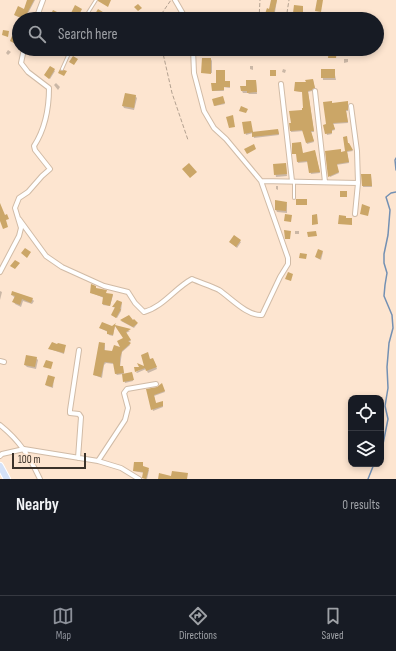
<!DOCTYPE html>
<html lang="en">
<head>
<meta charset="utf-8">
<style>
  body { margin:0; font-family:"Sofia Sans Condensed",sans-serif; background:#20242c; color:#f1f3f6 }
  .controls { position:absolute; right:12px; bottom:12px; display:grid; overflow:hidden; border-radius:8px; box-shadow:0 2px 6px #0003 }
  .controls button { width:36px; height:36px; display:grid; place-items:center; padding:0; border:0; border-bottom:1px solid #363941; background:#171b24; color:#f1f3f6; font:20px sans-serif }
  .scale { position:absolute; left:12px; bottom:10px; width:74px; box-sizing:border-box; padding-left:4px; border:2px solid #3b322a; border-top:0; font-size:11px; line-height:14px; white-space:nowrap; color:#3b322a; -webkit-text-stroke:3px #fde5d0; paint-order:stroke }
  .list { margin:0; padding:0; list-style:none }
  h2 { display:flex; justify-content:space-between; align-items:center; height:52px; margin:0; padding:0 16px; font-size:17px }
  h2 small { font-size:13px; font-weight:400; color:#9ea1a6 }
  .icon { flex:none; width:22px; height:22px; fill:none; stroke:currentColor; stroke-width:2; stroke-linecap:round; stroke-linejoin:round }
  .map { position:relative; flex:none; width:396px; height:479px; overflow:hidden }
  .search { position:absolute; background:#171b24; box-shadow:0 2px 6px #0003; left:12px; right:12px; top:12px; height:44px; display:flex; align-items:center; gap:10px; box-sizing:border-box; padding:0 14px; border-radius:22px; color:#9ea1a6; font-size:15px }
  .sheet { height:116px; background:#171b24 }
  nav { display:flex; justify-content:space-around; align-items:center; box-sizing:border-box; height:56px; border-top:1px solid #363941; background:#171b24; font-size:11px; color:#9ea1a6 }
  nav a { display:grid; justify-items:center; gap:2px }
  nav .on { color:#8c9099 }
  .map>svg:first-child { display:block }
  .shadow { fill:#0003 }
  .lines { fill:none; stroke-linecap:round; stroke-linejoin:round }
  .stream { stroke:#7390b3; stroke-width:1.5 }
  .building { fill:#cba667 }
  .service-casing { stroke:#d1bba6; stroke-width:4 }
  .minor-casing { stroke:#d1bba6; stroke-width:6 }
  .primary-casing { stroke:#fff; stroke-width:8 }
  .path { stroke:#b3a190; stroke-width:1; stroke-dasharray:4 2; stroke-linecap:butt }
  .service { stroke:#fff; stroke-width:2 }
  .minor { stroke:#fff; stroke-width:4 }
  .primary { stroke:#d5e2f8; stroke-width:6 }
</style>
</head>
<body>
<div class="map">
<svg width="396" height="479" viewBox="0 0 396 479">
  <rect width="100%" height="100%" fill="#fde5d0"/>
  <path class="shadow" d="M28,0H35L25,19L16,16L15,15L24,10Z
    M272,0H277L274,18L266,14L270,10Z
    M295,6L303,7V15L295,14Z
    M280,49H289L288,51H281Z
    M311,49H316L315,55L311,54Z
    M8,50L11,52L8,55L6,53Z
    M211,59L212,61V73L202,72Z
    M344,59H348V62L344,63Z
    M250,66H253V70L250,69Z
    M51,68L55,71L50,79L45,75Z
    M283,69L286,70L285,73L282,72Z
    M322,70H334L336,80H323Z
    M313,80L315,89L312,91L308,92L314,132H311L314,142L307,144L304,131L291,132V131L304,109L303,92L295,91Z
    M256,81L257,94H249L248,93H243L242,91Z
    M225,82H229L230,88L223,87L224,91H213V90Z
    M56,83L60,87L58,90L54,85Z
    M135,96L137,98L134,110L124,108L123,106Z
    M223,98L225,104L215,106V105Z
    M348,103V111H346L348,123L333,124L335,130L331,131L332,134L327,135L324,125H327L332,104Z
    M243,123L253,133L278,130L279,135L254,138L253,133L246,135Z
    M348,144L353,151L347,152L349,163L336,165L339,173L330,177L326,152L341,153L346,152Z
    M315,152L320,173L311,174L308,162L298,163L297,154H293H303Z
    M274,165L286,166L287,176L276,177Z
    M362,175L371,176L372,187H363Z
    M276,186H278V190L276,189Z
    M286,203L287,205V213L277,212L276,210Z
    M295,231H299V234H295Z
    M234,237L241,242L237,248L230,242Z
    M323,252L321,260L317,258L316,257Z
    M96,289L106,291V294L113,295L110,306L103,305L104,298L92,293Z
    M0,291L2,292L0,300Z
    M12,295L32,299L34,301L32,304L23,301L21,307L15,304L14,302L15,298Z
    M122,302L121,311L117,318L112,315L116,308L113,307Z
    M134,320L137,324L134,328L121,321Z
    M115,325L113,336L109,335L108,332L100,328L112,327Z
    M116,326L130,331L126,333L131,341L128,342L130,345L122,352L120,367L123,368L124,375L132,374L133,381L125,383L123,374L117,375L116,374L114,364L106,363L104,365L102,378L94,375L105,343V351L113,352L122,348L124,338Z
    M65,346L64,354L50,349Z
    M36,358L38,360L36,369L27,367L25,365Z
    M150,360L154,361L157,369L148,373L146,369L137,373L136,372L145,367Z
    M54,377L53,388L47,386L46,385Z
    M162,385L165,392L154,396L156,404L163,403V407L153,411L148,390L157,388Z
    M143,463V467L149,470L147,479L143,478L144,473L134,471Z"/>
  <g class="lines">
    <path class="stream" d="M396,158L395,160L396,170
      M381,454L388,419L385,406L388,388L387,367L389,343L393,328L392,315L384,296L385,285L387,273L384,263V254L388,235L390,210L386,197L391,193L396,192
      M368,479L374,464"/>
  </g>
  <path class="building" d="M27,0H34L24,19L14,15L18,6L24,9Z
    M98,0H111L108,7L98,1Z
    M271,0H277L273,17L265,14L267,8L269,9Z
    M317,0H323L321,12L315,11Z
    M138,4L142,8L138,11L134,7Z
    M75,5L82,9L78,17L71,13Z
    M294,5L303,6V14L293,13Z
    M98,9L106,14L103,19L95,14Z
    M53,10L61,14L58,19L49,18Z
    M3,30L9,31L8,37L2,35Z
    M12,36L19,40L18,45L10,41Z
    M329,49H337L336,58H328Z
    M73,56L78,59L74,65L69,62Z
    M202,58H211V74L201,73Z
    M50,66L55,69L49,79L44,75Z
    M60,69L61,71L64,70L67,71L64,76L58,73Z
    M321,69H335V78H321Z
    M216,70H225V81H230V87H224V90L212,91L211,83H216Z
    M270,70H276V76H270Z
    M313,79L315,88L312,90L308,91L314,131H311L314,141L306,143L302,130L290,131L289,123H291L289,111L302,110V108H303L302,92L294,91L295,82H306L305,80Z
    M246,80H256L257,92L247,93V91H241L240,86H246Z
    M125,93L136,95L134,108L122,106Z
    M223,96L225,103L214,106L212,99Z
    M332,101V103L348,101V110H346L348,122L333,123L335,129L332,130V133L325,134L323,125L326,124L323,102Z
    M241,106L248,109L246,113L239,111Z
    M233,115L235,127L229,128L226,117Z
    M251,121L253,132L244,134L242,122Z
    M278,129L279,134L252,137V132Z
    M347,136L348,143H349L353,150L347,151L349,162L337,164L339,172L328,177L325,151L341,149V152L345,151L343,137Z
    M301,142L303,153L315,150L320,172L309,173L307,161L297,162L296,154H292V143Z
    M254,144L256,149L247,154L244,149Z
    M189,163L197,172L190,178L182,169Z
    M286,163L287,174L274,175L273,164Z
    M361,174H371L372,186H362Z
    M340,191H347V197H340Z
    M307,199V205H296V199Z
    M275,200L287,202L286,211L275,210Z
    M0,203L5,215L7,214L9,219L6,220L8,227L3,229L0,221Z
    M362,204L370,207L368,216L360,214Z
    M285,214L292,215L291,222L284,221Z
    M317,214L318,224L312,225V215Z
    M339,215L346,216V218H352V225L338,224Z
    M284,230L291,231L290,239H285Z
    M316,231L317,236L308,237L307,232Z
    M234,235L241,240L236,247L229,242Z
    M25,248L31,252L27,258L21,253Z
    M318,249L323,251L320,259L315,257Z
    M300,253L307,254L306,259L299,258Z
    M15,260L20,263L15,269L10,266Z
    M288,272L293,274L291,281L285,279Z
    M91,284L96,286V288L107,290L106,293L113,294L110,306L102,304L103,297L90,293Z
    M12,291L33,298L31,303L22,299L20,305L12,302L15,296L11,295Z
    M117,300L122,302L120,309H121L116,318L111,315L115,307H112Z
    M129,315L133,320L134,319L138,323L133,327L120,320Z
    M102,322L112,326L116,323L115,325L131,329L126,332L131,340L128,341L131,343L122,351L120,358V366H123L124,373L115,374L113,363L105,362L104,363L101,377L93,375L99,342L105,343L104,350L112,351L114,345L120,347L117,341L123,338L115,326L113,335L107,334V331L99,328Z
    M52,342L57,344L58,343L66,345L64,353L48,349Z
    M148,352L150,359L153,358L157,367L146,371L145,368L135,372L134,367H139L137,363L144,366L141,355Z
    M26,355L37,357L35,367L24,365Z
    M46,360L53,362L51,369L43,367Z
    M132,372L134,380L123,382L122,374Z
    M48,375L55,377L52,387L45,385Z
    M162,383L165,391L154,395L156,403L163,401V406L151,410L146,389L157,387Z
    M134,462H143V466L149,468L146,479L142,478L143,472L133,471Z
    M172,471L188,473L187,479H158L159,473L171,476Z"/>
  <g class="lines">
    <g class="service-casing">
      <path id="service" d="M84,19L96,0
        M62,69L71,49
        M294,183V198"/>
    </g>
    <g class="minor-casing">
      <path id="minor" d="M175,0L186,19
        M36,19L43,0
        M193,49L194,73L204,111L214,128L226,139L261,181L358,183
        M281,84L292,181
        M315,91L325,182
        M351,106L357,151L358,183L355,214
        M19,219L46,256L62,267L104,286L128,292L135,303L144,312C163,307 175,288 192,279C201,283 211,286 219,290C231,298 247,316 262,315L280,277L288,264V258L261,181
        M0,272L19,236L21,228L15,208L19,198L28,192L42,176L50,169L35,150L34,146C45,129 49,109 49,88L28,72L21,63L24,49
        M0,361L4,362
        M0,425C20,441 29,456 40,479
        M0,456L2,454L24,449L98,461L121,468L139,479
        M78,458L81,417L79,414L70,413V410L79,350
        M98,461L125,420L128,408L124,393L127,389L156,384"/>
    </g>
    <g class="primary-casing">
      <path id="primary" d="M0,466L7,479"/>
    </g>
    <path class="path" d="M158,19L171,0
      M259,19L260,0
      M286,19L289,0
      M162,49L172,93L188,140"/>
    <use href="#service" class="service"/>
    <use href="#minor" class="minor"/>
    <use href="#primary" class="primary"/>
  </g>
</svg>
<div class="controls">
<button><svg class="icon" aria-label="locate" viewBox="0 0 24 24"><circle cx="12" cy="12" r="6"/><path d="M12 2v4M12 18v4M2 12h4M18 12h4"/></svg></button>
<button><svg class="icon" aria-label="layers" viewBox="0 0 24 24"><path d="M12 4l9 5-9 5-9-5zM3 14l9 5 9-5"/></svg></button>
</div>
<div class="scale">100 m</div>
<div class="search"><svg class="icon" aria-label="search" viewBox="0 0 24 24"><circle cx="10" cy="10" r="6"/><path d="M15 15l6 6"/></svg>Search here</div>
</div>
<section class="sheet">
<h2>Nearby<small>0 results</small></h2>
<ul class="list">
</ul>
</section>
<nav>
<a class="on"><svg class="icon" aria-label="map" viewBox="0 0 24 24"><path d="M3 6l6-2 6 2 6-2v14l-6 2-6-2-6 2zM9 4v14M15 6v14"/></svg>Map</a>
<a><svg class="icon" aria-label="directions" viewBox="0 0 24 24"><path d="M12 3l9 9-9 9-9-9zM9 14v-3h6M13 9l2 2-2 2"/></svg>Directions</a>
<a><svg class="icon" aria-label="saved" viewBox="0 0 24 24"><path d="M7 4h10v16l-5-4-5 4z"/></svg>Saved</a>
</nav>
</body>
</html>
